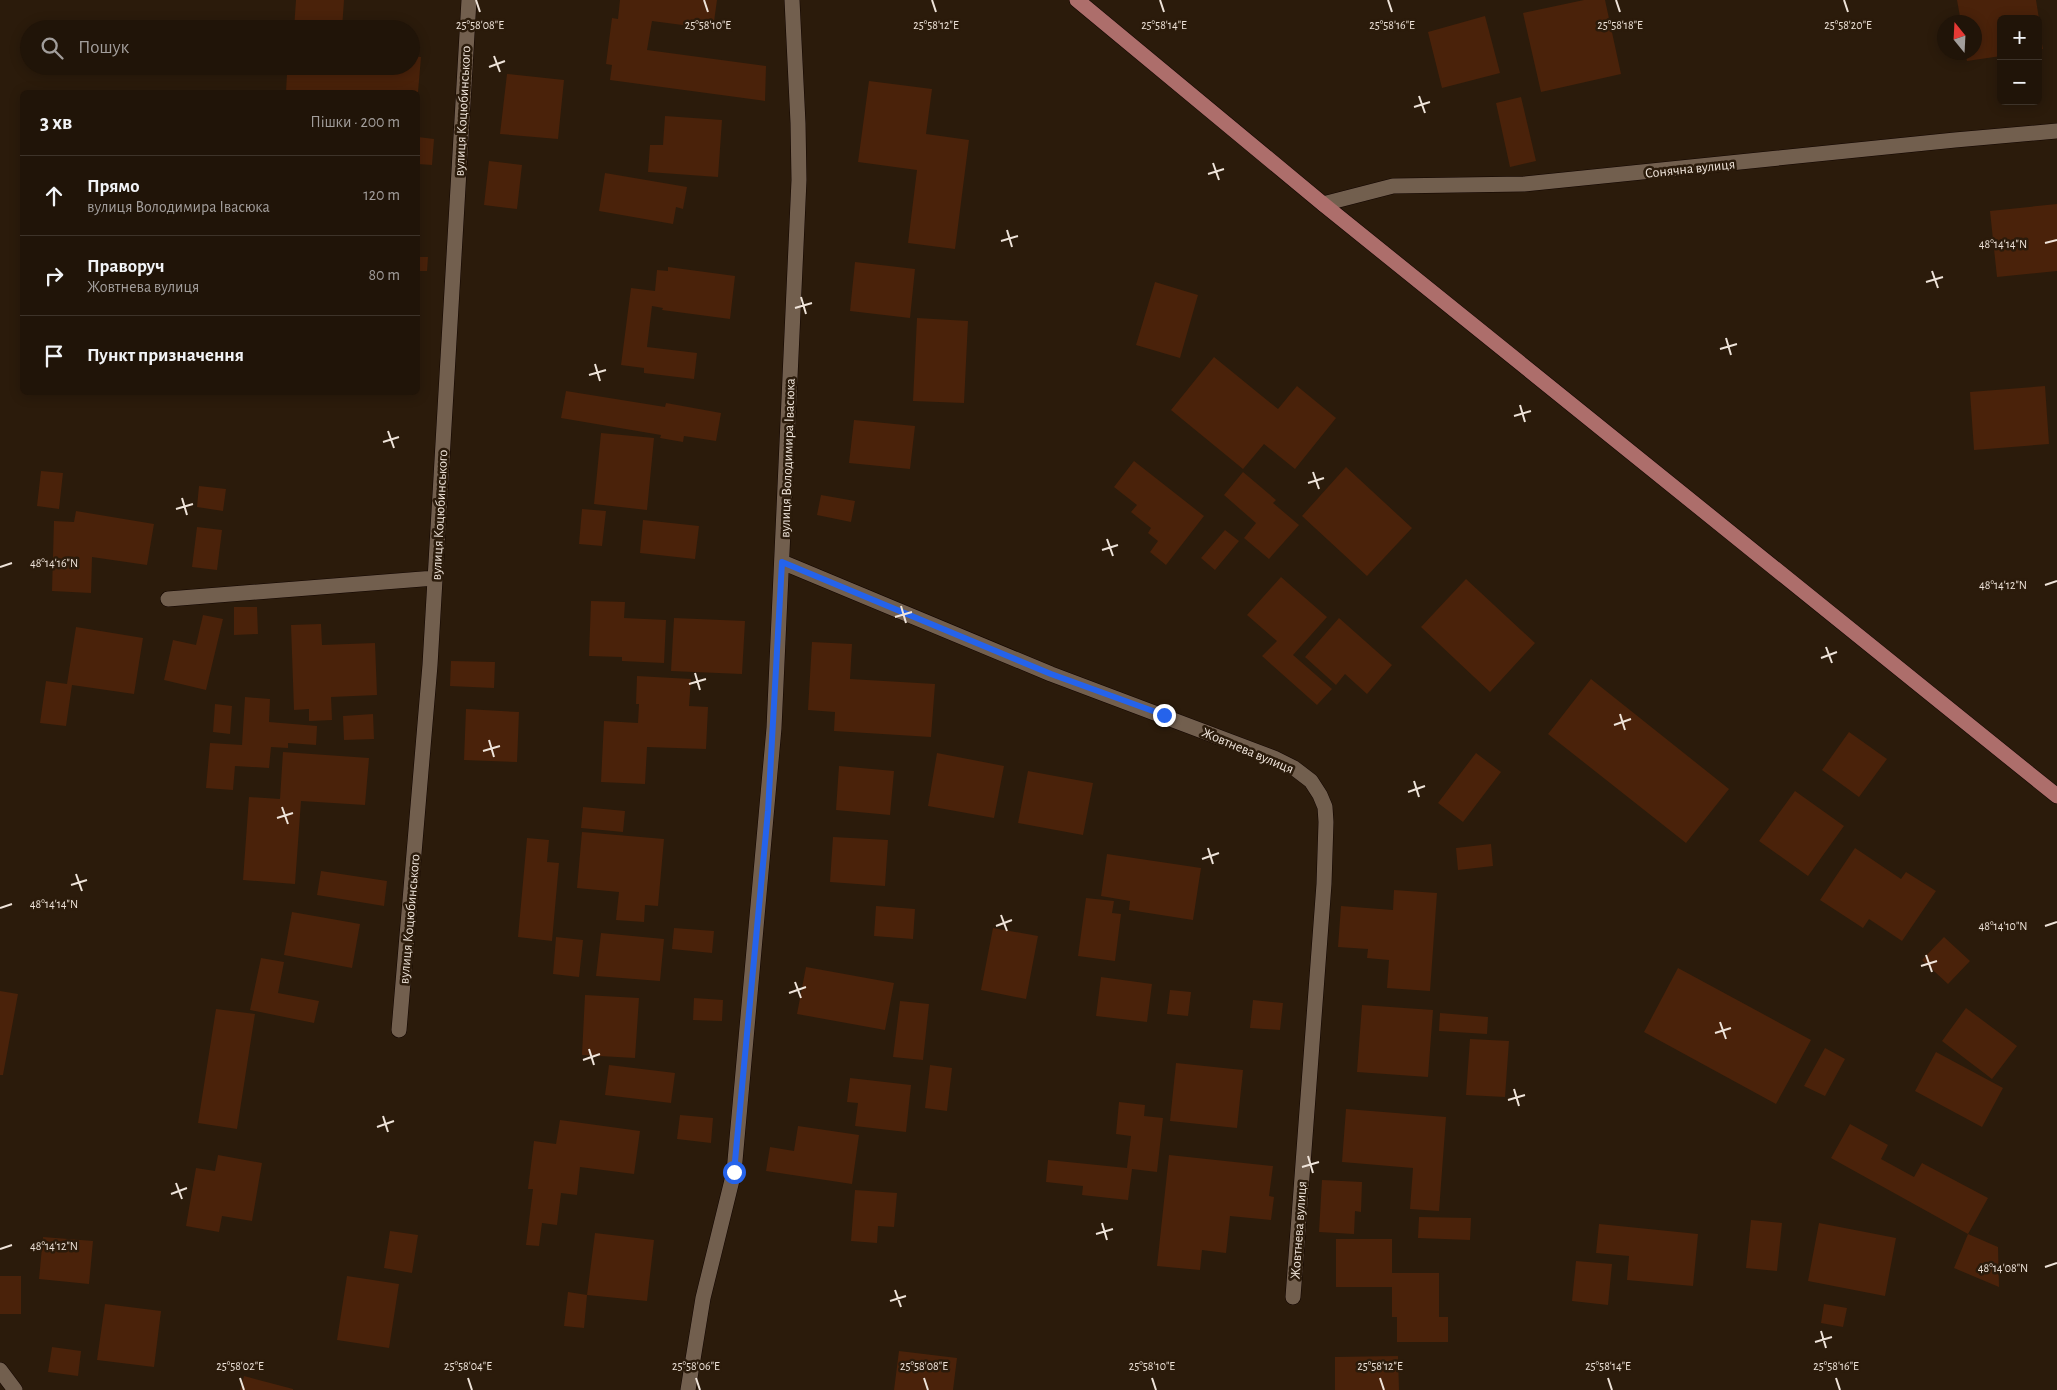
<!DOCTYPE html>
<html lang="uk">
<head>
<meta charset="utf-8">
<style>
  body { margin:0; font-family:"Alegreya Sans",sans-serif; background:#281d12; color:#f1f3f6 }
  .controls { position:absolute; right:15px; top:15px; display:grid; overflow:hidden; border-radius:8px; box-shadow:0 2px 12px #0003 }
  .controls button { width:45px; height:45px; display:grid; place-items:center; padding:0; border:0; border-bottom:1px solid #3d3329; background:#201408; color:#f1f3f6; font:25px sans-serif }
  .compass { position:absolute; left:1937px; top:15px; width:45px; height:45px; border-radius:50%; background:#201408; box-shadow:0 2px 12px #0003; rotate:342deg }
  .stop { position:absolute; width:15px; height:15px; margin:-11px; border:4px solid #2563eb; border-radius:50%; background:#fff }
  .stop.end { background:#2563eb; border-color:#fff; box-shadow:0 1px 5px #0008 }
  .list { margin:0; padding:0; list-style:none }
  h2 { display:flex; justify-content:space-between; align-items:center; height:65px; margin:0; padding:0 20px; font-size:21px }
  h2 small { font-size:16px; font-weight:400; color:#a29e9c }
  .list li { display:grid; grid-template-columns:32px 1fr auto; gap:15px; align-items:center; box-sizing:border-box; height:80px; padding:0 20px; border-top:1px solid #3d3329 }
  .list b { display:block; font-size:19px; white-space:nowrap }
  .list p { margin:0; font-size:16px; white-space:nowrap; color:#a29e9c }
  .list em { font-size:16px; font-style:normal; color:#a29e9c }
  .icon { flex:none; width:28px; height:28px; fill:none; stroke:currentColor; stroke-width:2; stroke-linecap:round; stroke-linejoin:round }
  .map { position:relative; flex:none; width:2057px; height:1390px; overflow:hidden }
  .search { position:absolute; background:#201408; box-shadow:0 2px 12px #0003; left:20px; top:20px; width:400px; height:55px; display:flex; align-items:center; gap:12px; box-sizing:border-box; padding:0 18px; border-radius:28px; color:#a29e9c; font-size:19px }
  .panel { position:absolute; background:#201408; box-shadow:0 2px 12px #0003; left:20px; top:90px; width:400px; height:305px; border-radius:8px }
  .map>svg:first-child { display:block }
  .building { fill:#4a220a }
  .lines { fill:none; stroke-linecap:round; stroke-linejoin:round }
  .minor-casing { stroke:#120500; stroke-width:16 }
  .primary-casing { stroke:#120500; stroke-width:16 }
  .minor { stroke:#725f4e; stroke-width:15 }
  .primary { stroke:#ad6e6b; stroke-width:15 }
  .route { stroke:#2563eb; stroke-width:6 }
  .ticks { fill:none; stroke:#eee3d9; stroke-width:2 }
  .labels { text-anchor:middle; stroke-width:5; stroke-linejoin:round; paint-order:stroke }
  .street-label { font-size:14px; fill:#eee3d9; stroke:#2b1b0b }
  .ticks-label { font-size:12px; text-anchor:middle; fill:#eee3d9; stroke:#2b1b0b; stroke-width:5; stroke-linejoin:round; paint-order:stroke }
</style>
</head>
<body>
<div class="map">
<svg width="2057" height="1390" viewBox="0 0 2057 1390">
  <rect width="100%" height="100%" fill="#2b1b0b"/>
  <path class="building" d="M296,0H344L342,29H294Z
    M620,0H717L713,29L652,21L647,50L766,66L765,101L610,80L612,65L606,64L612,18L618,19Z
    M1584,0H1605L1621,74L1541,92L1523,13Z
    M1957,0H2036L2039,19H2001V56L1967,61L1965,52H1974V22H1961Z
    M1485,16L1500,73L1442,88L1428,32Z
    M2038,22L2043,49L2038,50Z
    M411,56L421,57L418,92H286L287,74L212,69L213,66H411Z
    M507,74L564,80L558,139L500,134Z
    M869,81L932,89L926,134L969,140L955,249L908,243L917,170L858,162Z
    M1521,97L1536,161L1510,167L1496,103Z
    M665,116L722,120L718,177L648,172L650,145H663Z
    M418,137L434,139L432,165L418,164Z
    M489,161L522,165L517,209L484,205Z
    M605,173L687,187L683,209L676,207L673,224L599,211Z
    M2057,204V271L1997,277L1990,211Z
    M418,257H428L427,271H418Z
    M855,262L915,269L910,318L850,311Z
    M668,267L735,276L730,319L662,310L663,308L652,306L647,347L697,353L694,379L644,373V368L621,365L631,288L655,291L657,270L668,271Z
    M1155,282L1198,295L1180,358L1136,345Z
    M917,318L968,321L964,403L913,401Z
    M1214,357L1278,409L1297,386L1336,418L1295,469L1264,444L1243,469L1171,410Z
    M2045,386L2049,444L1974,450L1970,392Z
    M566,391L665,407L666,403L721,413L716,441L684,436L683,442L660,438L661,435L561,418Z
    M854,420L915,426L910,469L849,463Z
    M601,433L654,438L647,510L594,504Z
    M1134,461L1204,516L1166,565L1150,552L1158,541L1148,533L1151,528L1131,512L1137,505L1114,487Z
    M1346,467L1412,528L1367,576L1302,516Z
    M41,471L63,473L59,509L37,506Z
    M1243,472L1276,500L1273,503L1299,525L1269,559L1244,538L1256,523L1224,495Z
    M199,486L226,489L223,511L197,507Z
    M821,495L855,501L851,522L817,515Z
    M582,509L606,511L602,546L579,544Z
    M76,511L154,524L147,565L92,557L91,593L52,591L54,521L74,522Z
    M643,520L699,526L695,559L640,553Z
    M197,527L222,530L217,570L192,567Z
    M1225,530L1239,541L1215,570L1201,558Z
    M1281,577L1327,617L1293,655L1332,689L1317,705L1262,656L1277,641L1247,615Z
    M1466,579L1535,643L1490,692L1421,627Z
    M591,601L625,602L624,618L666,620L664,663L622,661V657L589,656Z
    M234,607H257L258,634L234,635Z
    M203,615L223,619L206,690L164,680L173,640L196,645Z
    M674,618L745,621L742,674L671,671Z
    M1339,618L1392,665L1367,694L1345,674L1336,685L1305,657Z
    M321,624L322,645L375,643L377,695L331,697L332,720L309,721V709L294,710L291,625Z
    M76,627L143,638L134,694L72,685L66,726L40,723L46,681L67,684Z
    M812,642L852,644L850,679L935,684L931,737L834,731L835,712L808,710Z
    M451,661L495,662L494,688L450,686Z
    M637,676L691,679L689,706L708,707L706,749L647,747L645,784L601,782L604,721L638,723L639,704H636Z
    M1591,679L1729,789L1686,843L1548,734Z
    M245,697L270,699L269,722L317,726L316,745L288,743V748L271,747L269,768L235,766L233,790L206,788L210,743L242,745Z
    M215,704L232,706L230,734L213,732Z
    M466,709L519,712L517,762L464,760Z
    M373,714L374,739L344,740L343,716Z
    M1849,732L1887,759L1859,797L1822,770Z
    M283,752L369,758L365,805L301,801L295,884L243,880L249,797L280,799Z
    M937,753L1004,766L994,818L928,806Z
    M1476,753L1501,772L1463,822L1438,803Z
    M839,766L894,771L890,815L836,810Z
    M1028,771L1093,783L1083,835L1018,823Z
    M1795,791L1844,826L1808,876L1759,841Z
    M583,807L625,811L623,832L581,828Z
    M582,832L664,839L658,906L645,905L644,922L616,920L619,892L577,888Z
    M833,837L888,840L885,886L830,882Z
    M527,838L549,840L547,862L559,863L552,941L518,937Z
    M1491,844L1493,866L1458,870L1456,848Z
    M1855,848L1901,879L1906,872L1936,891L1902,941L1869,919L1863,928L1820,900Z
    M1107,854L1201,868L1193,920L1129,910L1130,901L1101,896Z
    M321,871L387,881L384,906L317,895Z
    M1394,890L1437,893L1430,991L1387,988L1389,960L1367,958L1368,949L1338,947L1341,906L1393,910Z
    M1086,898L1114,901L1112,913L1121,914L1115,961L1078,956Z
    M876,906L915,909L913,939L874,936Z
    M292,912L360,924L352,968L284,955Z
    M674,928L714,931L712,953L672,949Z
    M993,928L1038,936L1026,999L981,990Z
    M601,933L664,939L660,981L596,976Z
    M556,937L583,940L579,977L553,974Z
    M1944,937L1970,961L1948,984L1922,960Z
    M261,958L284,962L278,993L319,1001L314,1023L250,1010Z
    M806,967L894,983L885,1030L797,1014Z
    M1678,968L1811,1040L1776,1104L1644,1032Z
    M1101,977L1152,984L1147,1022L1096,1016Z
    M1170,990L1191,992L1188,1016L1167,1014Z
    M0,991L18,994L3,1075H0Z
    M585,995L639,998L635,1058L582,1055Z
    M694,998L723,1000L722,1021L693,1020Z
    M1253,1000L1283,1003L1280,1030L1250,1028Z
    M900,1001L929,1004L923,1060L893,1057Z
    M1362,1005L1433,1010L1428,1077L1357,1072Z
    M1966,1008L2017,1046L1992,1079L1942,1041Z
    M216,1009L255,1014L237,1129L198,1123Z
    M1440,1013L1488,1017L1487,1034L1439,1031Z
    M1470,1039L1509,1041L1505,1097L1466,1095Z
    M1825,1048L1845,1059L1825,1096L1804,1086Z
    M1936,1052L2003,1088L1982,1127L1915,1091Z
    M1176,1063L1243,1070L1237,1128L1170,1121Z
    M609,1065L675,1073L671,1103L605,1095Z
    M930,1065L952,1068L947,1111L925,1108Z
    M850,1078L911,1085L906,1132L855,1126L858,1103L847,1102Z
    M1119,1102L1145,1105L1144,1116L1163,1118L1157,1172L1132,1169L1128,1200L1082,1195L1083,1186L1046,1182L1048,1160L1127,1168L1131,1136L1116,1134Z
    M1346,1109L1446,1117L1439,1211L1410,1209L1413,1168L1342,1162Z
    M680,1115L713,1118L711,1143L677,1139Z
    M560,1120L640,1131L634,1174L580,1167L577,1195L561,1193L557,1225L542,1223L539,1246L526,1245L533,1189H528L534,1141L556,1144Z
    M1850,1124L1888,1145L1881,1159L1914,1177L1922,1163L1988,1198L1968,1234L1998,1247L1999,1287L1954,1268L1968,1234L1831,1158Z
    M798,1126L859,1135L852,1184L766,1171L770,1147L794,1151Z
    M218,1155L262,1163L252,1221L222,1216L219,1232L186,1226L196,1168L215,1171Z
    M1169,1155L1273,1166L1269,1196L1274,1197L1271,1220L1230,1216L1226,1253L1202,1250L1200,1270L1157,1266Z
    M1322,1180L1362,1182L1361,1212L1355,1211L1354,1234L1319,1232Z
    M855,1190L897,1193L894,1227L878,1226L877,1243L851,1241Z
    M1419,1217L1471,1218L1470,1240L1418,1238Z
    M1751,1220L1782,1223L1777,1271L1746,1268Z
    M1819,1223L1896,1238L1885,1296L1808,1281Z
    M1599,1224L1698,1234L1693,1286L1627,1280L1629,1256L1596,1253Z
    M390,1231L418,1235L412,1273L384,1268Z
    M595,1233L654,1240L647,1301L587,1295Z
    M43,1237L93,1241L89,1284L39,1279Z
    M1336,1239H1392V1273H1439V1317H1448V1342H1397V1317H1392V1287H1336Z
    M1576,1261L1612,1264L1608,1305L1572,1301Z
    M0,1276H21V1314H0Z
    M347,1276L399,1284L389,1348L337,1340Z
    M568,1292L587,1295L584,1328L564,1326Z
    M105,1304L161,1311L154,1367L97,1360Z
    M1824,1304L1847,1308L1843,1327L1821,1323Z
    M52,1347L81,1351L78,1376L48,1372Z
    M899,1351L957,1358L953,1390H894Z
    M1398,1356L1399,1390H1335V1357Z
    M244,1376L293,1389V1390H240Z"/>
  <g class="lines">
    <g class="minor-casing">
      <path id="minor" d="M1323,204L1393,186L1524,184L1955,140L2057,131
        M782,562L1051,674L1274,758L1294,768L1311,781L1320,795L1325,807L1326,822L1324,884L1293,1297
        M168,599L435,578
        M399,1030L430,665L469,0
        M0,1370L15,1390
        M688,1390L703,1298L734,1172L774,728L799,180L798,123L792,0"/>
    </g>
    <g class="primary-casing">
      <path id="primary" d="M1077,0L1323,204L2057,796"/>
    </g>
    <use href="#minor" class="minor"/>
    <use href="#primary" class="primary"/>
  </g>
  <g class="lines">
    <path class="route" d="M734,1172L768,811L782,562L1051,674L1164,715"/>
  </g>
  <path class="ticks" d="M476,0L480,12M704,0L708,12M932,0L936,12M1160,0L1164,12M1388,0L1392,12M1616,0L1620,12M1844,0L1848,12M494,56L500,72M489,67L505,61M1419,96L1425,113M1414,107L1430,102M1213,163L1219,180M1208,174L1224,169M1007,230L1012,247M1001,241L1018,236M2045,243L2057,240M1932,271L1938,288M1926,282L1943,277M801,297L806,314M795,308L812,303M1726,338L1731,355M1720,349L1737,344M595,364L600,381M589,375L606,370M1520,405L1525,422M1514,416L1531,411M388,431L394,448M383,442L399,437M1313,472L1319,489M1308,483L1324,478M182,498L187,515M176,509L193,504M1107,539L1113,556M1102,550L1118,545M0,567L12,563M2045,585L2057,581M901,606L906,623M895,617L912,612M1826,647L1832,663M1821,658L1837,652M695,673L700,690M689,684L706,679M1620,714L1625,730M1614,725L1631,719M489,740L494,757M483,751L500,746M1414,781L1419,797M1408,792L1425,786M282,807L288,824M277,818L293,813M1208,848L1213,864M1202,859L1219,853M76,874L82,891M71,885L87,880M0,908L12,904M1001,915L1007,931M996,926L1012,920M2045,926L2057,922M1926,955L1932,972M1921,966L1937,961M795,982L801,998M789,993L806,987M1720,1022L1726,1039M1715,1033L1731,1028M589,1049L594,1065M583,1060L600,1054M1514,1089L1519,1106M1508,1100L1525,1095M383,1116L388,1132M377,1127L394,1121M1308,1156L1313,1173M1302,1167L1319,1162M176,1183L182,1199M171,1194L187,1188M1102,1223L1107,1240M1096,1234L1113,1229M0,1249L12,1245M2045,1267L2057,1263M895,1290L901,1307M890,1301L906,1296M1821,1331L1826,1348M1815,1342L1832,1337M240,1378L244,1390M468,1378L472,1390M696,1378L700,1390M924,1378L928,1390M1152,1378L1156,1390M1380,1378L1384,1390M1608,1378L1612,1390M1836,1378L1840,1390"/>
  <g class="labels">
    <g class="street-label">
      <text transform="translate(462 111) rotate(-87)" y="5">вулиця Коцюбинського</text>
      <text transform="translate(1690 168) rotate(-6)" y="5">Сонячна вулиця</text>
      <text transform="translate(787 458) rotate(-88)" y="5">вулиця Володимира Івасюка</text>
      <text transform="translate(439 515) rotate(-87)" y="5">вулиця Коцюбинського</text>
      <text transform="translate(1248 750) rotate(23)" y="5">Жовтнева вулиця</text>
      <text transform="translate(409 919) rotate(-85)" y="5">вулиця Коцюбинського</text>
      <text transform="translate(1298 1230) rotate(-86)" y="5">Жовтнева вулиця</text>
    </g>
  </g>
  <g class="ticks-label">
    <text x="480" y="29">25°58'08"E</text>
    <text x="708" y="29">25°58'10"E</text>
    <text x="936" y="29">25°58'12"E</text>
    <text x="1164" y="29">25°58'14"E</text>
    <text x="1392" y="29">25°58'16"E</text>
    <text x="1620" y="29">25°58'18"E</text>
    <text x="1848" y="29">25°58'20"E</text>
    <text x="2003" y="248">48°14'14"N</text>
    <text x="54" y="567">48°14'16"N</text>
    <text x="2003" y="589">48°14'12"N</text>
    <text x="54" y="908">48°14'14"N</text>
    <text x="2003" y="930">48°14'10"N</text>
    <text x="54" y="1250">48°14'12"N</text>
    <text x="2003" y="1272">48°14'08"N</text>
    <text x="240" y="1370">25°58'02"E</text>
    <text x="468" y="1370">25°58'04"E</text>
    <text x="696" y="1370">25°58'06"E</text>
    <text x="924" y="1370">25°58'08"E</text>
    <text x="1152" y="1370">25°58'10"E</text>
    <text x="1380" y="1370">25°58'12"E</text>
    <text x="1608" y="1370">25°58'14"E</text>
    <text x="1836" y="1370">25°58'16"E</text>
  </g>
</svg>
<div class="controls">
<button>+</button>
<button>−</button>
</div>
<svg class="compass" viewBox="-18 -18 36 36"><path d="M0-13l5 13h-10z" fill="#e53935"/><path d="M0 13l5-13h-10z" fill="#a29e9c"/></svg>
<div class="stop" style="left:734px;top:1172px"></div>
<div class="stop end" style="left:1164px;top:715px"></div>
<div class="search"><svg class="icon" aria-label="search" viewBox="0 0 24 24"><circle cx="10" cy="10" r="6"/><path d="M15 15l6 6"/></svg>Пошук</div>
<section class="panel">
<h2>3 хв<small>Пішки · 200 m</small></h2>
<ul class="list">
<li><svg class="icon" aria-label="ahead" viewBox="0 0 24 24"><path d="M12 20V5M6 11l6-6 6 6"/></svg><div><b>Прямо</b><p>вулиця Володимира Івасюка</p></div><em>120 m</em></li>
<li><svg class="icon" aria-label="right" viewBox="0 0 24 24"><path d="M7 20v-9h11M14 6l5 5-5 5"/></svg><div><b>Праворуч</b><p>Жовтнева вулиця</p></div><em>80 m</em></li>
<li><svg class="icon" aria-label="arrive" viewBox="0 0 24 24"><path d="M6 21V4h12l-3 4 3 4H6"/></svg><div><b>Пункт призначення</b></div></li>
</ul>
</section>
</div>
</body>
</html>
